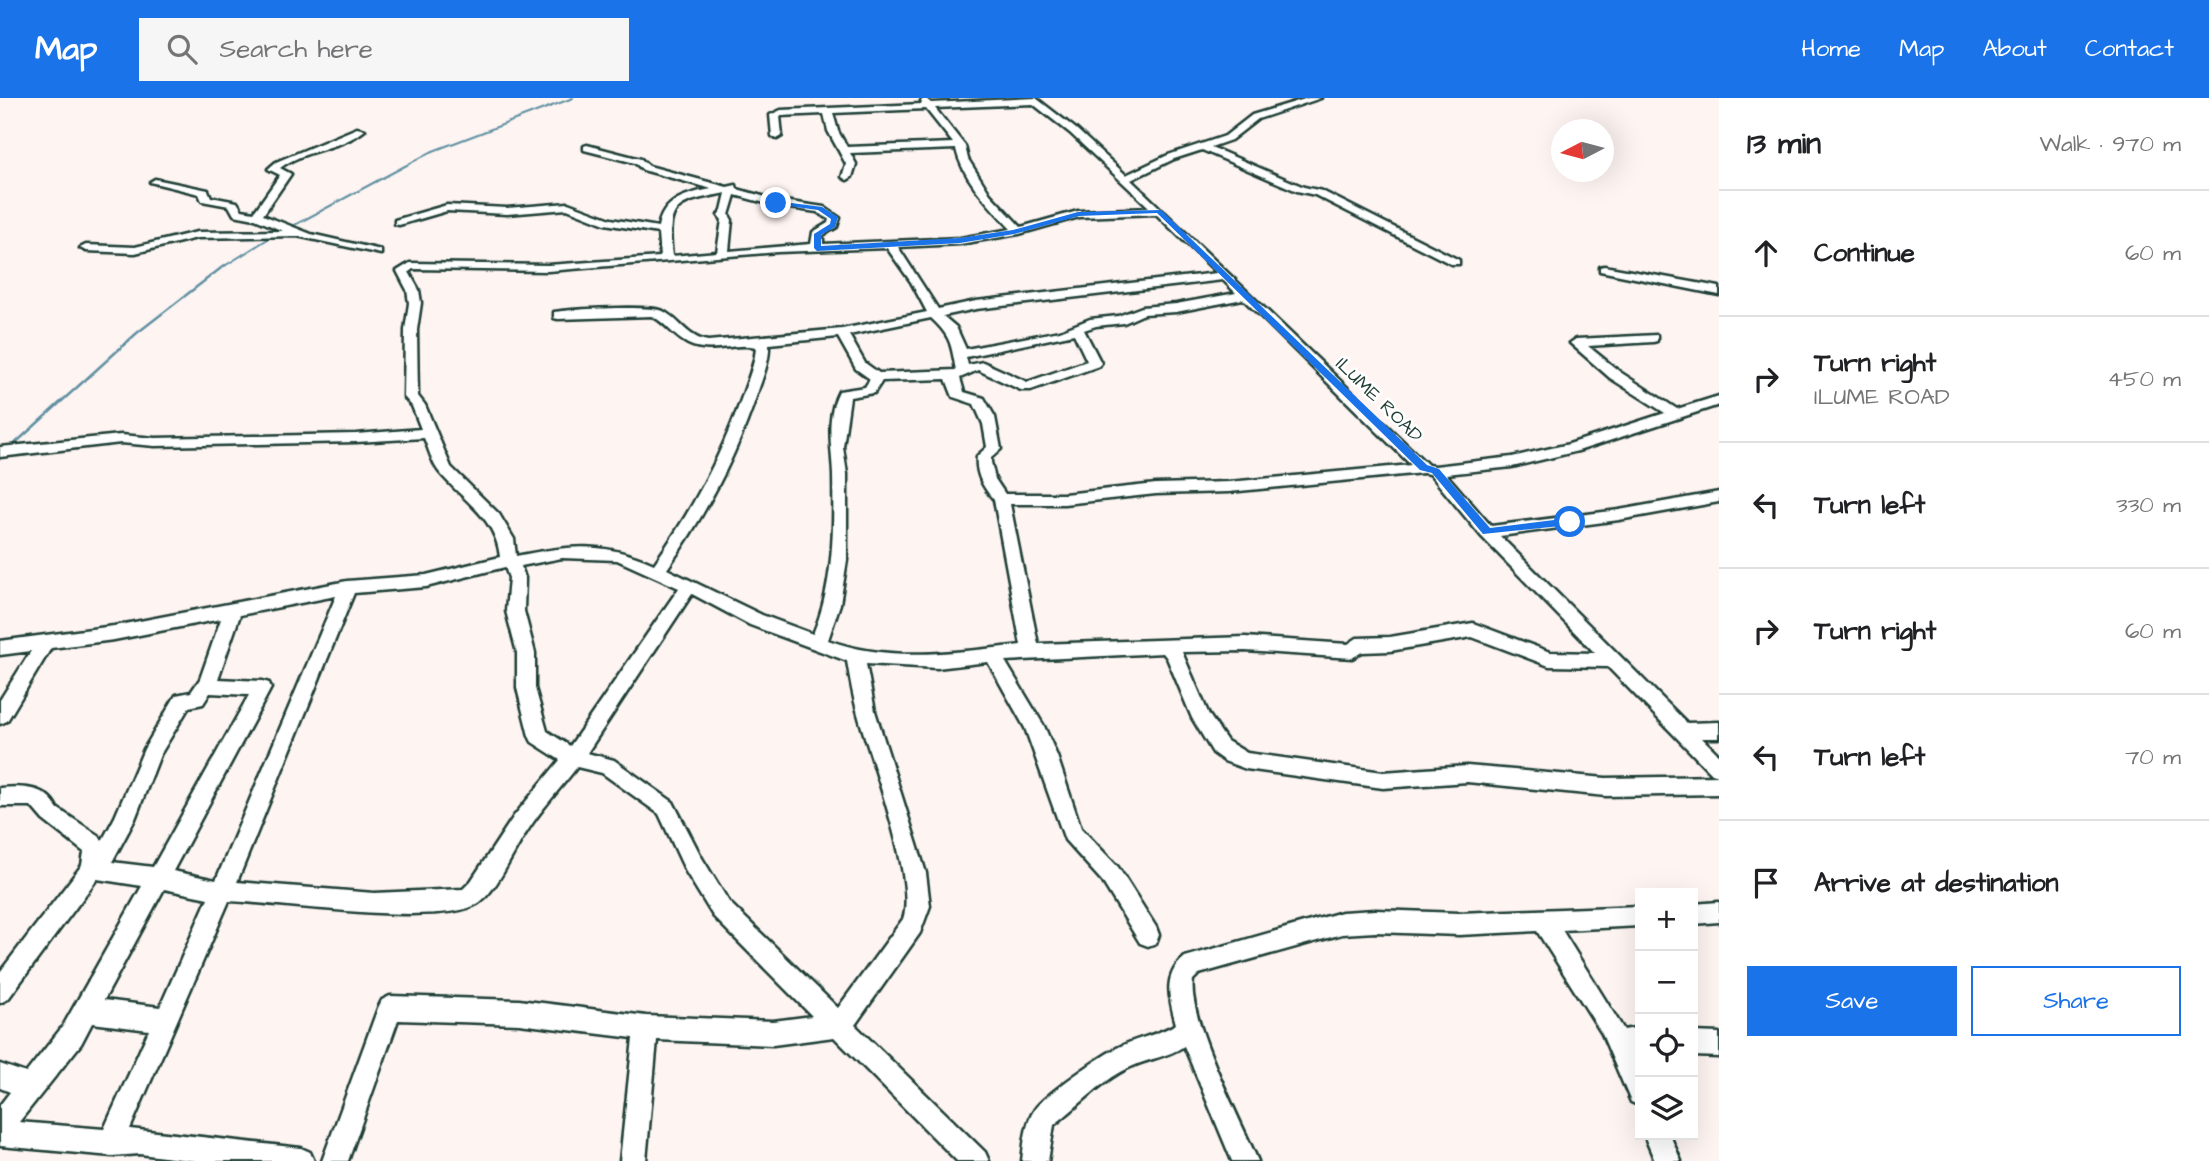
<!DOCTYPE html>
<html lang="en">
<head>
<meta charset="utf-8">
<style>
  body { margin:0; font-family:"Architects Daughter",sans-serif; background:#f6f6f6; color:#202124 }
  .controls { position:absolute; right:21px; bottom:21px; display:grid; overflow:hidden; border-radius:0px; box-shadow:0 7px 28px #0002 }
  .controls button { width:63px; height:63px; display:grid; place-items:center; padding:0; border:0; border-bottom:2px solid #e0e0e0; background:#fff; color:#202124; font:35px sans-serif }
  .compass { position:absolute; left:1551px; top:21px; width:63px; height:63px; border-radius:50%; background:#fff; box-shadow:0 7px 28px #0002; rotate:264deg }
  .stop { position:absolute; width:21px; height:21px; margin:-16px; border:5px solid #1a73e8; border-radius:50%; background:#fff }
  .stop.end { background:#1a73e8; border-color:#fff; box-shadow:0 2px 7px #0008 }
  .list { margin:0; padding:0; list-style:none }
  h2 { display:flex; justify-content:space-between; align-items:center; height:91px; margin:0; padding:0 28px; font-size:30px }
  h2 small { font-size:23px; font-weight:400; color:#757577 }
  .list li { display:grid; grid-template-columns:46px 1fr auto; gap:21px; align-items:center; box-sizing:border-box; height:126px; padding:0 28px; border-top:2px solid #e0e0e0 }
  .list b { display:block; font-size:26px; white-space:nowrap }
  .list p { margin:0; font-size:23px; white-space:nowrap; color:#757577 }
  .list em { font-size:23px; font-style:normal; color:#757577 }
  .actions { display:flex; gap:14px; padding:21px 28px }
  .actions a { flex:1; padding:16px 0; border:2px solid #1a73e8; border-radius:0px; text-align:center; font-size:24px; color:#1a73e8 }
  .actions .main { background:#1a73e8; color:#fff }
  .icon { flex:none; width:38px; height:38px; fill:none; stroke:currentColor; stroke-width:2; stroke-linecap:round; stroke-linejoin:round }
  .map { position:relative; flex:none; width:1719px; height:1063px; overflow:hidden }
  header { display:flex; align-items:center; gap:42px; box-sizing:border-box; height:98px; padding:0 35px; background:#1a73e8; color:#fff }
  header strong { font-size:33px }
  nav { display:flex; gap:38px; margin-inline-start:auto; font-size:24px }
  .search { width:490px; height:63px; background:#f6f6f6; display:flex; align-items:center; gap:18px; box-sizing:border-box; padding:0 24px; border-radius:0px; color:#757577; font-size:26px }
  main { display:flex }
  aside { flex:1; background:#fff }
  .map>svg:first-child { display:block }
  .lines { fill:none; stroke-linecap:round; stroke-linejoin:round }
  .stream-far1 { stroke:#5f90a1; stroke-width:2 }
  .stream { stroke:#5f90a1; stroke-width:2.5 }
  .minor-casing { stroke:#1f3d34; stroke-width:5 }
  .minor { fill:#fff; fill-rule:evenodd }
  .route { fill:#1a73e8 }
  .labels { text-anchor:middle; stroke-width:5; stroke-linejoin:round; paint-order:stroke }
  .street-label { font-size:19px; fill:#1f3d34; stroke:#fff }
</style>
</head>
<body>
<header>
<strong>Map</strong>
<div class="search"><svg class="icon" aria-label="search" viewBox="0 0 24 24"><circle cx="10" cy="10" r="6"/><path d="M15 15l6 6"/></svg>Search here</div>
<nav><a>Home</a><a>Map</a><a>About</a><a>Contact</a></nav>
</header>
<main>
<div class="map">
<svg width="1719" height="1063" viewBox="0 0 1719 1063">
  <rect width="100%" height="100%" fill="#fef4f2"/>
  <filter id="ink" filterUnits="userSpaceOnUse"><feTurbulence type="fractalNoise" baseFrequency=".0143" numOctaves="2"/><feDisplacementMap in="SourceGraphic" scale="14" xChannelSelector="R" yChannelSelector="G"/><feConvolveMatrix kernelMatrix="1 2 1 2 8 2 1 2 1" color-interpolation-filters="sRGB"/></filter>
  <g filter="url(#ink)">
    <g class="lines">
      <path class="stream-far1" d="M289,130L433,53L573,0
        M223,169L276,136"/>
      <path class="stream" d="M10,350L137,235L225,167"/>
      <g class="minor-casing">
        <path id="minor" d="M925,0L931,5L1036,0L1076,31L1126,77L1168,57L1225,38L1252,17L1308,0H1321L1258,21L1231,42L1211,49L1304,89L1322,93L1459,162V166H1451L1315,97L1297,93L1202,52L1174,61L1131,82L1428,367L1435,368L1512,359L1569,346L1665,315L1610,280L1570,245L1576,241L1657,237V243L1653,244L1588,248L1620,274L1677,311L1719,298V307L1578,353L1512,369L1446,376L1491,428L1619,412L1719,394V404L1619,422L1500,438L1687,625L1719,624V640H1702L1719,657V678L1712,676L1608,569L1549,568L1472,539L1390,553L1362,554L1352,560L1245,553L1182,554L1209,617L1227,643L1247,655L1383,674L1467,668L1606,680L1719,678V696L1606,698L1467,684L1383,690L1246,671L1224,663L1213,655L1192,620L1167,560L1163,555L1005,563L1044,628L1057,658L1081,730L1118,769L1156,829L1159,837L1156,845L1148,848L1140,845L1102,783L1065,742L1025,630L988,564L937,570L866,566L875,613L926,775L930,808L920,835L855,927L985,1054L989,1063H957L834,939L773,947L657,942L646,1063H620L633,940L519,926L398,922L348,1063H322L378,910L382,902L390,898L519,902L646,918L773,923L812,918L713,818L686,774L659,716L602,675L577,669C561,690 542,710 528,732C514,752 497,794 477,806C441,829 278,805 229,803L130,1031L301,1050L310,1054L314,1063H196L140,1056L112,1058L0,1048V1007L10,994L0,990V966L26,975L63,928L142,788L97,781L8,901L0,905V874L82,767L84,754L43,722L31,708H0V690C21,688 47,688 57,710L99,738L102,743L115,719L144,651L176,597L191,594L200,581L221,521L114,542L51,550L7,623L0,626V602L31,553L0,557V543L114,528L347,483L426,477L500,459C496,419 463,403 440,375C432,366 429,351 424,340L356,344L155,348L121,345L0,359V349L121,337L155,340L356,336L421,331L412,308L404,299L405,232L409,205L407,192L397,173L410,165L548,167L660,159L658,135L605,126L567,111L507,116L447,113L399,127L395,126V122L447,107L507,110L568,105L611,121L658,129C663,101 688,95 712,91L643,72L635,65L584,52V48L587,47L641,61L649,68L727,89L736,87L737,91L777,102L824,109L840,120L837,129L823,137V146L960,140L1011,131C990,108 963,82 956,51L850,55L856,66L852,79L847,82L842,79L846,66L828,33L824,16L780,18L782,38L777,41L772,38L770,17L781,12L922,6L921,3ZM1033,6L1070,35L1150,110L1078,113L1021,129L990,96L968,61L965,48L935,10ZM926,11L953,45L847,49L838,33L833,15ZM726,95L722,112L718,117L722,122L717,154L672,158C666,105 676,105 726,95ZM735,97L776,108L817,114L829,121L828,125L813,134L811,146L729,153L732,122L729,117ZM1156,116L1217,175L976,203L938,211L898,149L960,146L1019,136L1079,119ZM887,150L911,184L927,214L842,231L708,243C688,240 680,222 663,213C651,207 570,211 554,214V220L558,221L652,218C666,225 674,239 688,246C711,257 734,244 756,249C755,266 748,281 743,296C722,357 691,414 654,466C602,443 570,447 516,458L514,441L499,416L451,369L425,307L418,298L417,232L421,205L419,192L409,174L413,171L548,173L778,154ZM1223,182L1236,195L1176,206L1142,209L1118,218L1090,221L1060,233L966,251L956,229L943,218L976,211ZM1243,201L1411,367L1229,384L1156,386L1064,396H1005L995,381L991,364V360L1001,351L995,319L984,300L964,294L960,280L978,272L1021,292H1031L1099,268L1101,265L1084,232L1096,228L1124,225L1144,216L1176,214ZM931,220C952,239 951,247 956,272L879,275L865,265L849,237ZM1074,236L1087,263L1027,284L983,264L968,267L966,259ZM838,239L856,271L870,281L865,289L839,293C825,320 832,349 833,377C834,430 834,487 813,536L762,517L667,471C706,416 737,357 758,293C763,278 770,262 769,246ZM946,281L953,299L974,306L983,326L987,349L977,358C975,376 983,389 994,402L1021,547C957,554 890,565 828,542L840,506L847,462V376L843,349L850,299L874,295L882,283ZM1423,375L1430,376L1481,438L1595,555L1550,554L1473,525L1390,539L1357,540L1348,546L1245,539L1038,546L1010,406H1064L1156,396L1229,394ZM562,460L617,462L679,490L570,648L547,633L535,590V555L524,513L525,480L521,468ZM505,469L509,480L506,513L517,555V590L529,638L532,644L560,662L514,718L471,783L463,791L374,795L237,784L354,495L426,489ZM692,496L750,527L847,563C850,581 853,599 858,616C870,660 917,784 903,821L838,910L729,804L702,760L673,704L614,662L587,655ZM336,498L216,782L173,773L271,590L269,585L262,583L218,581L240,517ZM210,595L249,597L153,769L112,764L135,721L160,657L189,609L203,606ZM164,791L208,800L160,909L104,902ZM92,925L149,932L104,1031L19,1024L81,946Z
          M357,30L365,32C340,52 305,51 280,70L291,76L263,117L311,136L381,152V156L297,138L197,140L135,155L86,153L80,150L86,147L135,149L197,134L283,133L255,121L234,117L229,108L202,103L199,96L150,84L155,81L208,92L211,99L237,104L242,112L254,114L280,77L268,71L276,64Z
          M1604,168L1719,189V197L1600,173V169Z
          M1719,804V824L1693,826V806Z
          M1640,808V828L1562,832L1624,932L1640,929V953L1634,954L1640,967V1008L1631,1004L1602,936L1537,833L1459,837L1375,834L1342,836L1199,876L1193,882C1187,920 1241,1023 1258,1063H1232L1184,948C1168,959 1151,960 1133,968C1104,980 1079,1008 1054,1027L1048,1063H1022C1024,1047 1025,1025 1035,1011C1043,998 1105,955 1121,948C1140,939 1158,937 1176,926C1169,900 1162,878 1185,859L1342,814L1375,812L1459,815Z
          M1693,934L1719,935V959L1693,958Z
          M1644,1037H1670L1681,1063H1655Z"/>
      </g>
      <use href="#minor" class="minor"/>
    </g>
  </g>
  <path class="route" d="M776,103L822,109L838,119L835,129L821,137V148L960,140L1013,132L1078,114L1161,112L1427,367L1439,371L1490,430L1570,420L1575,424L1570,427L1483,436L1432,375L1420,372L1157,115L1079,118L1014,136L960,145L817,153L814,150V136L830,126L831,121L818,112L773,106Z"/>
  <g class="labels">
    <g class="street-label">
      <text transform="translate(1380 301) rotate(44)" y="7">ILUME ROAD</text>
    </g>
  </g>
</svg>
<div class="controls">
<button>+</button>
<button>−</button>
<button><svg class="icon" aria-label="locate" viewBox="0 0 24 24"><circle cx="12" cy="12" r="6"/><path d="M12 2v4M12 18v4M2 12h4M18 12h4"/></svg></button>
<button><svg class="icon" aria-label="layers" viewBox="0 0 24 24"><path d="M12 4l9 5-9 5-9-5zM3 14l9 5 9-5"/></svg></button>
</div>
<svg class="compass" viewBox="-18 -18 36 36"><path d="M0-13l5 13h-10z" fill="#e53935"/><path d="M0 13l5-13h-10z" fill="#757577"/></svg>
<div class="stop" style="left:1570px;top:424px"></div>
<div class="stop end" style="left:776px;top:105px"></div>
</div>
<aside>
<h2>13 min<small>Walk · 970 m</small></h2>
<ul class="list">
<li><svg class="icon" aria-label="ahead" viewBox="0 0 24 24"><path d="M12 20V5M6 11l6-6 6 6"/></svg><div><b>Continue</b></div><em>60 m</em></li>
<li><svg class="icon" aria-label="right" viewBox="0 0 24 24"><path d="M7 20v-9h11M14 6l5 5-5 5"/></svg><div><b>Turn right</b><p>ILUME ROAD</p></div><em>450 m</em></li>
<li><svg class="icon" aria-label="left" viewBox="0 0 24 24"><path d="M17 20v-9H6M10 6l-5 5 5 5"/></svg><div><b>Turn left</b></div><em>330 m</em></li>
<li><svg class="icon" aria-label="right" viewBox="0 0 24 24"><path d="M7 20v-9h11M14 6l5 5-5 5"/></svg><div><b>Turn right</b></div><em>60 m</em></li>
<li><svg class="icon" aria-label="left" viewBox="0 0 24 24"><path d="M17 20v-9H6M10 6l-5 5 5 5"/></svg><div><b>Turn left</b></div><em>70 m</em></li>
<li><svg class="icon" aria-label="arrive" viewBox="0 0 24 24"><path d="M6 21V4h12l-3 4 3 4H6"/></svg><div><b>Arrive at destination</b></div></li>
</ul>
<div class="actions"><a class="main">Save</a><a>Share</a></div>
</aside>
</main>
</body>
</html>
